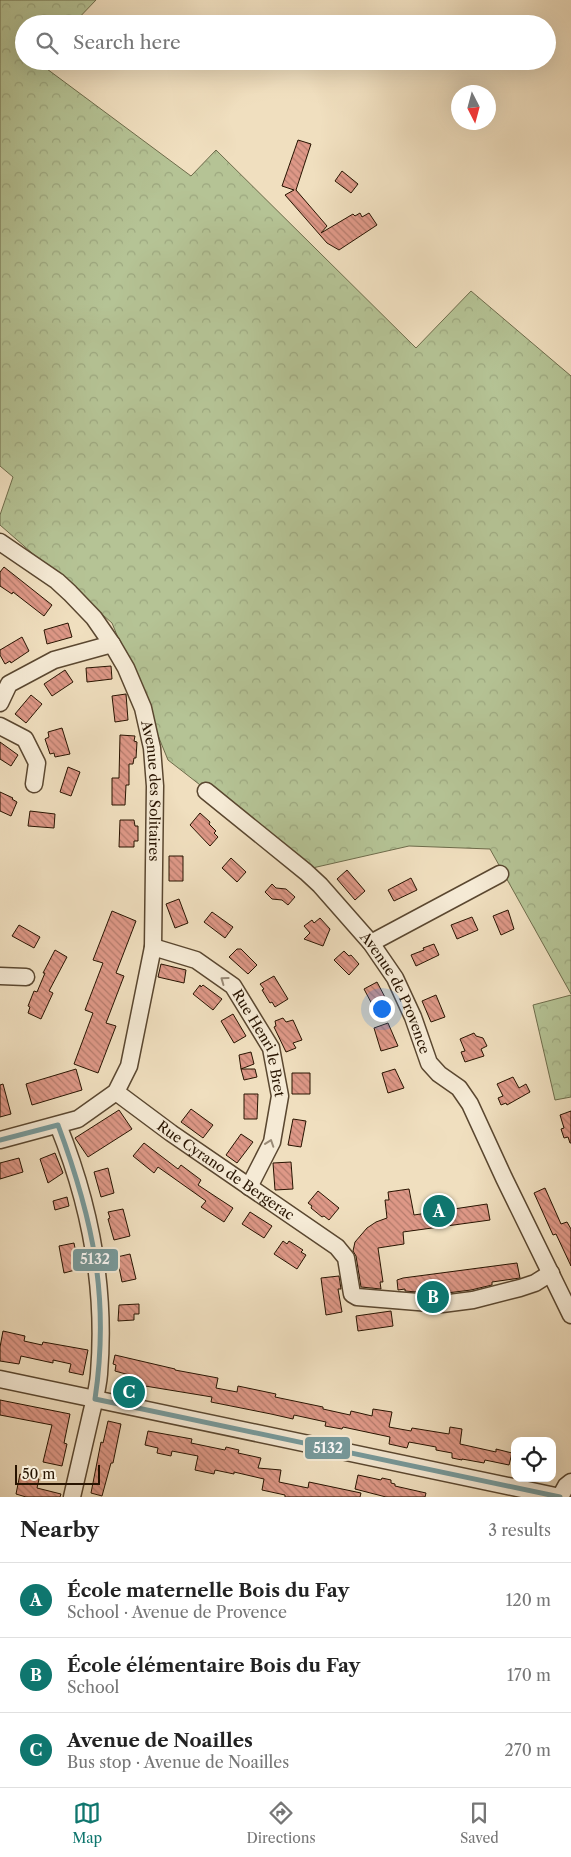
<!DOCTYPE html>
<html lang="en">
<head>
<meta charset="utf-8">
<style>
  body { margin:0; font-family:"Libre Caslon Text",serif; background:#f2f2f2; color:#222 }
  .controls { position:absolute; right:15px; bottom:15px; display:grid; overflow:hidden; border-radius:10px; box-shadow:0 5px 20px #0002 }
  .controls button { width:45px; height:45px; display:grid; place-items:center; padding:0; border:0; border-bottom:1px solid #e0e0e0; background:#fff; color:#222; font:25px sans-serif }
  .compass { position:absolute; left:451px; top:85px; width:45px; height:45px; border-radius:50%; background:#fff; box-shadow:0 5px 20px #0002; rotate:174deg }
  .scale { position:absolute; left:15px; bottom:12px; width:85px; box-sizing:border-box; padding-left:5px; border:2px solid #281401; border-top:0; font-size:14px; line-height:18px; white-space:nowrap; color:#281401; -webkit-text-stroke:4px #f5ead5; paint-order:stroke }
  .you { position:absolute; left:381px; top:1008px; width:18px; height:18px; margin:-12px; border:4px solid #fff; border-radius:50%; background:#1a73e8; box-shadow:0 0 0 8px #1a73e833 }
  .badge { display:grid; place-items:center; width:32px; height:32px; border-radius:50%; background:#0f766e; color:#fff; font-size:16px; font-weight:700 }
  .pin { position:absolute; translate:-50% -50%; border:2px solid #fff; box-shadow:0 1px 5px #0006 }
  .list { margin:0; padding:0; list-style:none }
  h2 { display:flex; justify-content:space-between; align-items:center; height:65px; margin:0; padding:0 20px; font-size:21px }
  h2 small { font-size:16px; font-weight:400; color:#767676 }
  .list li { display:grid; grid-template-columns:32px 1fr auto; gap:15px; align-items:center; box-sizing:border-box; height:75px; padding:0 20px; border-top:1px solid #e0e0e0 }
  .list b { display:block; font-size:19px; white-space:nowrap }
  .list p { margin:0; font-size:16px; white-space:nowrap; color:#767676 }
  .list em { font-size:16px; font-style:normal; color:#767676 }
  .icon { flex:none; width:28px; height:28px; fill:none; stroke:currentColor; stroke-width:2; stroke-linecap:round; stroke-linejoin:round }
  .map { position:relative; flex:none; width:571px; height:1497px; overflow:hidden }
  .search { position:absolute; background:#fff; box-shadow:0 5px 20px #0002; left:15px; right:15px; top:15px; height:55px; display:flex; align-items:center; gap:12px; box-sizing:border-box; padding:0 18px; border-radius:28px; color:#767676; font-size:19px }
  .sheet { height:290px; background:#fff }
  nav { display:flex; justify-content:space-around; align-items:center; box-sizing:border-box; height:70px; border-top:1px solid #e0e0e0; background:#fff; font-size:14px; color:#767676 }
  nav a { display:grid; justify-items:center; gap:2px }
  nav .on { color:#0f766e }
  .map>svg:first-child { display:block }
  .forest { fill:url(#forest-crowns); stroke:#6e6c4b }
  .building { fill:url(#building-back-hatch); stroke:#281401 }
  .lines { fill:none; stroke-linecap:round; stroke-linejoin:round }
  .minor-casing { stroke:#5a4730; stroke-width:19 }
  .minor { stroke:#f5ead5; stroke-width:16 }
  .bus-1-casing { stroke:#f5ead5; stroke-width:9 }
  .bus-1 { stroke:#779a9c; stroke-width:5 }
  .oneway { stroke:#998a76 }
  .labels { text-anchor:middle; stroke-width:4; stroke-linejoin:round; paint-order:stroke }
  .street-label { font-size:14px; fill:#281401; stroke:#f5ead5 }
  .line-badge { stroke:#f5ead5; stroke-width:2 }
  .badge-label { font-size:14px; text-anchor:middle; font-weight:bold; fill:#fff }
</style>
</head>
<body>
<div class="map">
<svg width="571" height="1497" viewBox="0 0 571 1497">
  <defs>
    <pattern id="forest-crowns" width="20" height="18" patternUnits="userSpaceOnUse" patternTransform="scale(1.25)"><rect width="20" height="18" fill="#b5c395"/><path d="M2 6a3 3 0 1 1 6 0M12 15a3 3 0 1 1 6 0" fill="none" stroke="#9ca77f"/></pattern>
    <pattern id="building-back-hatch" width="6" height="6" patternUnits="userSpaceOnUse" patternTransform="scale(1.25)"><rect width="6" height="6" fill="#de9887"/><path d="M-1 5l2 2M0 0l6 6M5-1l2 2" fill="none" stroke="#b47b6c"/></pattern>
  </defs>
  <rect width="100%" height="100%" fill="#f0dfbf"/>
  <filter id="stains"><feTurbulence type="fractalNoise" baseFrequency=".004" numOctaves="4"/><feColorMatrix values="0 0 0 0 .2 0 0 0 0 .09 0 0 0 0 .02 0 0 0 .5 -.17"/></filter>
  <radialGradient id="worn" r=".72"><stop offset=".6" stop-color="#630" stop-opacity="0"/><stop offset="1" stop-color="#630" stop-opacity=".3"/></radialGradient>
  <path class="forest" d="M0,0H96L73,24H24V61H44L47,69L191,176L216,150L416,348L471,291L571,376V994L490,849L409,846L308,869L168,760L112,623L0,525V515L13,477L0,466Z
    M571,995V1097L555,1100L533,1005Z"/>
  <path class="building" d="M298,140L311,144L296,190L327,226L321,233L353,214L355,216L360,213L362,217L369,213L377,225L339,250L327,243L285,195L294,190L282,186Z
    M342,171L358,184L351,193L335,181Z
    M4,567L52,605L44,616L13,592L12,594L0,586V572Z
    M68,623L72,637L47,644L44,630Z
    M22,637L29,651L11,663L10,661L5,664L0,655V650Z
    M111,666L112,679L87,682L86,668Z
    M65,670L73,682L52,696L44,684Z
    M126,694L128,720L115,722L112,696Z
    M31,695L42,704L26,723L15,714Z
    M62,728L70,754L55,757L54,753L50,754L45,739L49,737L48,732Z
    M120,735L135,736L134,741L137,742L136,758H134L133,764H129V785H126L125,805H112V778H119Z
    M0,742L18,755L11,766L0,759Z
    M68,767L80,772L71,796L60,792Z
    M0,792L13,798L12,799L17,802L11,816L0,811Z
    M30,811L55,814L54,828L28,826Z
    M200,813L210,822L209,824L216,831L214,833L218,837L210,846L190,825Z
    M120,820H134L135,826H138V841H134V847H119Z
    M169,856H183V881H169Z
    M231,858L246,872L237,882L222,868Z
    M347,870L365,891L355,900L337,879Z
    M411,878L417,890L394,901L388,890Z
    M272,884L276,888L286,889L295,897L288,905L282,900L272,899L265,892Z
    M179,899L188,923L175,928L166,904Z
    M508,910L514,929L501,935L493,916Z
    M112,911L136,921L116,973L124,976L106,1023L116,1026L98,1073L74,1064L93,1013L85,1010L103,963L93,960Z
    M212,912L233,927L225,938L204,922Z
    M472,917L478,930L457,939L451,925Z
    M320,918L330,929L323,946L304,939L310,933L304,926L312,920L314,923Z
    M19,925L40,937L34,948L12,936Z
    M434,944L439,955L416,966L411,955L424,950L423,948Z
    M237,949H241L257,965L248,974L229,957Z
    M55,950L67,957L49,991L53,993L41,1019L28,1013L30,1007L28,1006L34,991L37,992L45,973H43Z
    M344,951L349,956L351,955L359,964L349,975L334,960Z
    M161,964L186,970L184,983L158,977Z
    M274,976L288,999L275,1007L272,1002L270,1003L262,990L264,989L260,984Z
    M377,982L387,1001L374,1008L364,989Z
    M200,985L201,987L203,985L222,999L213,1010L193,994Z
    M436,995L445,1017L431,1022L422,1001Z
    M233,1014L246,1036L234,1043L221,1021Z
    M283,1018L286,1022L293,1020L302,1040L293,1043L296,1048L286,1052L274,1027L276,1026L275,1021Z
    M388,1023L398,1046L381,1051L374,1028Z
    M474,1033L476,1036L483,1038L487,1046L481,1049L484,1056L465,1062L461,1052L465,1051L460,1039Z
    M251,1052L254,1064L241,1069L239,1055Z
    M76,1069L82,1090L32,1105L26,1084Z
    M241,1069H255L257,1077L244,1080Z
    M395,1069L404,1088L388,1093L382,1073Z
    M292,1073H310V1094H292Z
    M513,1077L519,1088L526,1084L530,1092L507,1105L506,1103L501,1105L498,1098L503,1096L497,1084Z
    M3,1084L11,1114L0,1117V1085Z
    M244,1094H258L257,1119H244Z
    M191,1109L213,1125L203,1138L181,1122Z
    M119,1110L132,1129L88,1157L75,1138Z
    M571,1111V1143H570L568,1137L564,1138L561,1129L564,1128L560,1115Z
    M293,1119L306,1121L301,1147L288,1145Z
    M241,1134L253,1142L237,1163L226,1155Z
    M144,1143L178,1169L181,1165L201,1180L198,1185L233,1208L224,1222L201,1207L206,1201L158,1167L154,1173L133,1156Z
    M55,1153L63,1173L48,1183L40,1159Z
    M19,1158L23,1172L0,1179V1163Z
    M291,1162L293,1189L275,1190L273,1163Z
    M108,1168L114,1193L101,1197L94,1172Z
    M545,1188L561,1224L567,1222L571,1229V1266L556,1234L553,1235L534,1193Z
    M409,1189L414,1215L487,1204L490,1220L403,1232L404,1244L378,1248L383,1282H380L381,1289L361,1287L356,1256L353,1251L355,1242L367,1228L376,1222L387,1218L385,1200H389L388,1192Z
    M318,1191L339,1208L329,1220L324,1216L322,1217L311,1208L312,1206L308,1203Z
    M67,1197L69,1206L55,1210L53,1201Z
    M123,1209L130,1236L114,1240L108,1219L110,1218L108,1212Z
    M250,1212L272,1226L264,1238L242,1224Z
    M283,1241L287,1244L289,1241L303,1250L301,1252L306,1255L297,1269L274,1254Z
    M74,1243L75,1248H77L80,1263L78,1264L79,1269L64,1273L59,1246Z
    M130,1254L136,1279L122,1282L117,1257Z
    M517,1263L520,1278L492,1282V1285L471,1290L439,1294L405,1291V1289L398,1290L397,1280L403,1278Z
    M339,1276L341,1289H338L342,1312L326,1315L321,1278Z
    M139,1304V1314H134V1320L118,1321L119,1305Z
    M391,1311L393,1326L358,1331L356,1316Z
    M3,1331L25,1336L24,1341L42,1345L43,1342L88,1350L83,1375L69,1372L71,1364L53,1360V1363L21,1356L19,1364L0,1361V1347Z
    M115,1355L175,1369V1370L218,1378L216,1388L237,1392L238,1386L276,1394L275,1397L323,1407V1409L350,1415L351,1411L372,1416L373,1409L392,1412L389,1427L411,1431L412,1428L449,1434L450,1427L462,1429L460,1444L496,1452V1449L512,1453L509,1465L485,1460L484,1463L462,1459V1460L452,1458V1453L436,1450V1447L409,1442L407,1448L389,1444L390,1437L343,1427L342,1429L325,1426L326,1422L294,1415L293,1419L271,1414L211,1402L212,1397L139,1385L140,1378L115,1371L116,1365L113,1364Z
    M0,1400L70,1414L64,1443L67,1444L62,1466L43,1462L52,1425L0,1415Z
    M108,1421L121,1424L113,1463H111L102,1496L91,1493L101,1442L103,1443Z
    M148,1431L192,1439L191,1443L225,1450L226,1447L239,1450L238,1453L261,1458L258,1468L281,1470L279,1482L308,1488L309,1482L361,1493L360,1497H285V1495L262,1490L264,1479L234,1472V1474L215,1470L214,1474L195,1470L198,1456L172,1451L171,1456L157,1453L158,1448L145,1445Z
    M20,1474L39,1479L37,1488L61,1494L60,1497H26L16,1494Z
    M358,1475L381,1480L382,1478L391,1480V1483L395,1484V1486L426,1493L425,1497H386L355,1489Z"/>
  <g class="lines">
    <g class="minor-casing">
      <g id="minor">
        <path id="s1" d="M0,542L57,581L70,593L94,618L112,644L126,668L143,708L152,748L155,786L153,947L129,1066L116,1092L78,1119L0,1140"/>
        <path d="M0,703L9,684L54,660L112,644"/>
        <path d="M0,726L25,739L37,763L34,784"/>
        <path id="s2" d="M206,791L306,872L320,885L371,943L395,978L413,1017L429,1063L439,1074L459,1088L470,1104L504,1178L571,1315"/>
        <path d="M371,943L500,874"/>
        <path id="s3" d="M153,947L196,960L233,986L271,1048L280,1096L272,1142L249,1187"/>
        <path d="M0,976L26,977"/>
        <path id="s4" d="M116,1092L171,1133L337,1247L346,1258L352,1294L357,1297L442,1304L473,1300L520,1288L535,1283L551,1273"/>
        <path d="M58,1125C90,1204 106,1289 99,1374C98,1389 93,1405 90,1419C84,1445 78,1471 72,1497"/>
        <path d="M0,1379L560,1497"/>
        <path d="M560,1497L566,1486L571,1482"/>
      </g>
    </g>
    <use href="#minor" class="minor"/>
    <g class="bus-1-casing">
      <path id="bus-1" d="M58,1125C93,1219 110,1298 95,1399
        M0,1140L58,1125
        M95,1399L560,1497"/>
    </g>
    <use href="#bus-1" class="bus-1"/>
  </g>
  <defs><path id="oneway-chevron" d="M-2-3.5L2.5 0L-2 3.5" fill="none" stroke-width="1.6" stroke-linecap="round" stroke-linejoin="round" transform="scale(1.25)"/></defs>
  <g class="oneway">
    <use href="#oneway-chevron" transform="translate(224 980) rotate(-144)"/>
    <use href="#oneway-chevron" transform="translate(270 1143) rotate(-71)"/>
  </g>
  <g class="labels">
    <g class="street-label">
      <text dy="5" stroke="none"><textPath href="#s1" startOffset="308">Avenue des Solitaires</textPath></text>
      <text dy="5" stroke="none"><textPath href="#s2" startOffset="281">Avenue de Provence</textPath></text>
      <text dy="5" stroke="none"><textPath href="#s3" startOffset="154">Rue Henri le Bret</textPath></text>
      <text dy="5" stroke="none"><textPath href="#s4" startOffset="135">Rue Cyrano de Bergerac</textPath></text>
    </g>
  </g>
  <g class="line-badge">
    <rect x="72" y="1248" width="47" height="24" rx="5" fill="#779a9c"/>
    <rect x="304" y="1436" width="47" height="24" rx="5" fill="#779a9c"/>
  </g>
  <g class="badge-label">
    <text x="95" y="1264">5132</text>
    <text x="328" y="1453">5132</text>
  </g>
  <rect width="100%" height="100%" filter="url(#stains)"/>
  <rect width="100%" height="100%" fill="url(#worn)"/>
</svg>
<div class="controls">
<button><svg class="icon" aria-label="locate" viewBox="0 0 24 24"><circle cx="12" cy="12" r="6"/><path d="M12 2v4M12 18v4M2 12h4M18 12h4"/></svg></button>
</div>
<svg class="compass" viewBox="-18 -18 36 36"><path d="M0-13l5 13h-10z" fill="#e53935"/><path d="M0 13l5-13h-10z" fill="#767676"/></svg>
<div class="scale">50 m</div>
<div class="you"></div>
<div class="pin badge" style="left:439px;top:1211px">A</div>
<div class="pin badge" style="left:433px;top:1297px">B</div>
<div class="pin badge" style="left:129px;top:1392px">C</div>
<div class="search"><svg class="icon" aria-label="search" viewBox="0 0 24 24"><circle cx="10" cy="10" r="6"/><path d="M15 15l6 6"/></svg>Search here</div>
</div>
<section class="sheet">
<h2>Nearby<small>3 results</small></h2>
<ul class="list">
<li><span class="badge">A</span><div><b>École maternelle Bois du Fay</b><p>School · Avenue de Provence</p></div><em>120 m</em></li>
<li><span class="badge">B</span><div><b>École élémentaire Bois du Fay</b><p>School</p></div><em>170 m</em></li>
<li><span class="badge">C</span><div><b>Avenue de Noailles</b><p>Bus stop · Avenue de Noailles</p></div><em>270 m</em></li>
</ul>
</section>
<nav>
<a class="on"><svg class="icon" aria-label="map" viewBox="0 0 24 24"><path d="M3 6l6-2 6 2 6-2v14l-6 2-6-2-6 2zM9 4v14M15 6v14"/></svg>Map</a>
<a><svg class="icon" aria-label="directions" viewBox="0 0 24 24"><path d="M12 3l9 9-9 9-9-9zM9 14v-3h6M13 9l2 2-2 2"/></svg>Directions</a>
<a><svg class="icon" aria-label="saved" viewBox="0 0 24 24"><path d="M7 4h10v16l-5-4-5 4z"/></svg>Saved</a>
</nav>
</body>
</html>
